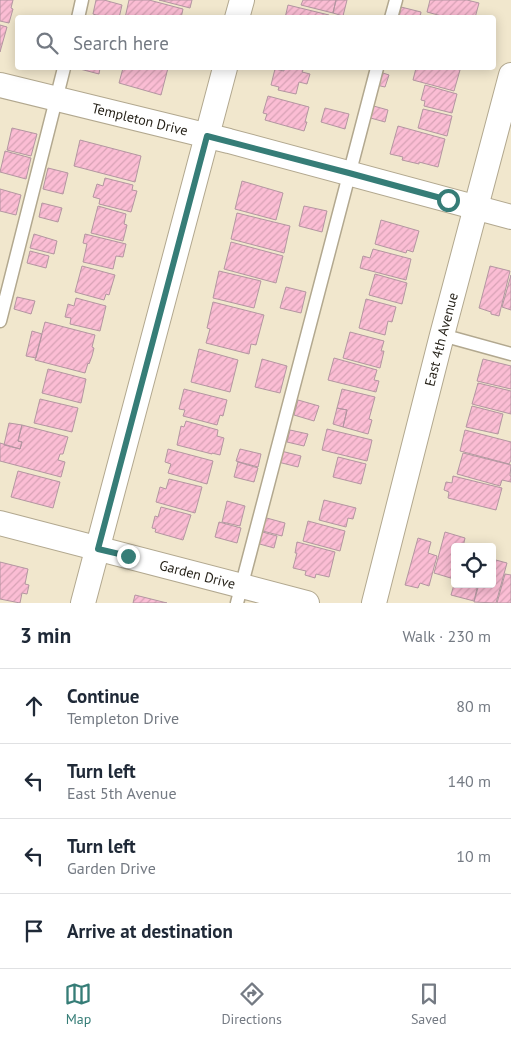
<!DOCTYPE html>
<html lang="en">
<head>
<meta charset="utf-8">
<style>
  body { margin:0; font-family:"PT Sans",sans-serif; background:#f6f6f7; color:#1f2937 }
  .controls { position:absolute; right:15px; bottom:15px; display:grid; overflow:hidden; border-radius:5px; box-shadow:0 2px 12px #0003 }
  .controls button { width:45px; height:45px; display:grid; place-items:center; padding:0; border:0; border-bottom:1px solid #e0e1e3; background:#fff; color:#1f2937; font:25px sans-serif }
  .stop { position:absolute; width:15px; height:15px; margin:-11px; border:4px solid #367d77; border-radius:50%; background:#fff }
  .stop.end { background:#367d77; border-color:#fff; box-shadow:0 1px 5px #0008 }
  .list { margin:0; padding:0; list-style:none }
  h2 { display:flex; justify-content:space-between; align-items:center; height:65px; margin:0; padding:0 20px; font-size:21px }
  h2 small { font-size:16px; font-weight:400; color:#747a83 }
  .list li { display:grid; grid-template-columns:32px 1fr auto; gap:15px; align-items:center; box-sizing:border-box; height:75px; padding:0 20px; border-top:1px solid #e0e1e3 }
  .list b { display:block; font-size:19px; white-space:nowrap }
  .list p { margin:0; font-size:16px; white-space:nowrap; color:#747a83 }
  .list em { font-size:16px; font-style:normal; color:#747a83 }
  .icon { flex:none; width:28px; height:28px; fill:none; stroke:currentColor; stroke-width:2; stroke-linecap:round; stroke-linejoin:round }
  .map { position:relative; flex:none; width:511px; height:603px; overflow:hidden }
  .search { position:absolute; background:#fff; box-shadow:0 2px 12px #0003; left:15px; right:15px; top:15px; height:55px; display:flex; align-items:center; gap:12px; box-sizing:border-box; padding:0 18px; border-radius:5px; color:#747a83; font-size:19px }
  .sheet { height:365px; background:#fff }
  nav { display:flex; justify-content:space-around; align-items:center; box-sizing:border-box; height:70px; border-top:1px solid #e0e1e3; background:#fff; font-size:14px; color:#747a83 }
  nav a { display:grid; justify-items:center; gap:2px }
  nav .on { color:#367d77 }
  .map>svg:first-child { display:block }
  .building { fill:url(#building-hatch); stroke:#b396a1 }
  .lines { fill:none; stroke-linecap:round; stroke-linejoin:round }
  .lane-casing { stroke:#b2a88f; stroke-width:15 }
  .street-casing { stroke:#b2a88f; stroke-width:26 }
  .lane { stroke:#fff; stroke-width:12 }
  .street { stroke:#fff; stroke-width:24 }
  .route { stroke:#367d77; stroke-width:6 }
  .labels { text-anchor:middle; stroke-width:4; stroke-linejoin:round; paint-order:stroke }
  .street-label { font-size:14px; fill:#231f16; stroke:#fff }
</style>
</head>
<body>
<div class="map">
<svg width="511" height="603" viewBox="0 0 511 603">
  <defs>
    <pattern id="building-hatch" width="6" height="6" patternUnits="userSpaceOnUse" patternTransform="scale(1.25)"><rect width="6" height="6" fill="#fbbdd4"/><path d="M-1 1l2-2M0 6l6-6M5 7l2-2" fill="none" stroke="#d7a2b5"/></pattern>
  </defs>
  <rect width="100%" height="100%" fill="#f1e7cd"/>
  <path class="building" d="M0,0H13L11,8L13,9L9,23L0,21Z
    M96,0H104L122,5L119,18H106L93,14Z
    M129,0H149L183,9L181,18H125Z
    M159,0H192L190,8Z
    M303,0H336L333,13L301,5Z
    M336,0H347L343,16L333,13Z
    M430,0H467L479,3L475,18H449L427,12Z
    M288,5L329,15L328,18H285Z
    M401,7L421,12L420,18H399Z
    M0,25L7,27L0,52Z
    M76,68H100L99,74Z
    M123,68H168L161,95L119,83Z
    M284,68H295L303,70L302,72L310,74L307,84L299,82L296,94L278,90L279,87L271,85L275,69L284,71Z
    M416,68H451L460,70L454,91L413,80Z
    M380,72L389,75L385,87L376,85Z
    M425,85L457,94L452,113L424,106L425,101L421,100Z
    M268,96L309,107L305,122H307L304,131L265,120L267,114L263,113Z
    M370,105L388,110L385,122L367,117Z
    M325,108L349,114L345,129L321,122Z
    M423,109L452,116L447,136L418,128Z
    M398,126L445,139L438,167L419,162V164L402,160L403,157L390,154Z
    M12,128L37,134L31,156L7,150Z
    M80,140L141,156L135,182L74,166Z
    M5,151L31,158L26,179L0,172Z
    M48,168L68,173L63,194L43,189Z
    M105,178L133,185L132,190L137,191L131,212L99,204L100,199L93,197L97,184L103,186Z
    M242,181L283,193L276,220L235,209Z
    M0,189L21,195L16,215L0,211Z
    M42,203L62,208L58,222L39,217Z
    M98,206L126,214L124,224L127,225L123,241L91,233Z
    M304,206L327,211L322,232L299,226Z
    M237,213L290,226L284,253L231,239Z
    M381,220L419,231L413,252L407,250L406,253L375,244Z
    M34,234L57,241L54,254L30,248Z
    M85,234L126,244L123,257L116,256L113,269L83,262L87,244L83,243Z
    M231,242L283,256L276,283L224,269Z
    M373,249L411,259L406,280L360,268L363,256L370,258Z
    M30,251L49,256L46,268L27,263Z
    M82,266L115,275L109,295L106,294L104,300L75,292Z
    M490,266L510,271L499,316L491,314V312L479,308Z
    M219,271L261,281L254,308L213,298Z
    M375,274L407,283L402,304L369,295Z
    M511,275V310L502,307Z
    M286,287L306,292L301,313L280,308Z
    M17,297L35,301L31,314L14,309Z
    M76,298L106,306L100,331L70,324L71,318L65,317L68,304L74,306Z
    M366,299L396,307L392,322L388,321L385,335L359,328Z
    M213,302L264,315L256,345L251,344L249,354L206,343L210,329L207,328Z
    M45,322L95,335L92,347L94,348L92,356L89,364L88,363L85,373L35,360Z
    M32,331L42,334L36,358L26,356Z
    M350,332L384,341L381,351H384L380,368L343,358Z
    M199,349L238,360L230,392L191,382Z
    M334,358L377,370L374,380L379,381L376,392L328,380Z
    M262,359L287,366L280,393L255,387Z
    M483,359L511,366V389L477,381Z
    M48,369L86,379L81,403L42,393Z
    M478,383L511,391V414L472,404Z
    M184,389L227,400L223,416L220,415L217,425L183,416L185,410L179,409Z
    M342,389L375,397L369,419L372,420L368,434L343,427L347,410L337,408Z
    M40,399L78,408L72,432L34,423Z
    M298,400L319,406L314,421L294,415Z
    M472,406L503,414L498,434L466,427Z
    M337,408L347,410L343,427L333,424Z
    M186,421L218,430L217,436L224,438L220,455L212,453V454L177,445L181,426L184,427Z
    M9,423L22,425L18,441L22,442L20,449L4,445Z
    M22,425L68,437L63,454H60L58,460L65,462L61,477L0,461V443L20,449L22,442L18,441Z
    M327,429L372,440L367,461L322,450Z
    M290,430L308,434L304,446L287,442Z
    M465,430L511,442V460L509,464L460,451Z
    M168,449L213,461L207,484L168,473L171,464L165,462Z
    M240,449L261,454L258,467L236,461Z
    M281,451L301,456L298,467L278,462Z
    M463,453L511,465L510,476H511V482L502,480L500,486L457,474Z
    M338,457L366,464L361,484L333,477Z
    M238,462L258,468L254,482L234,477Z
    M18,471L60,482L53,508L11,497Z
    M453,476L502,488L496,510L448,498L449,492L444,490L446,482L452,483Z
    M169,479L202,487L195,513L156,502L160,487L166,489Z
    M324,500L356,508L353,519L348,518L346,527L319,520Z
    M227,501L245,506L240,526L222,522Z
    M161,507L191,515L183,540L155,532L156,529L152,528L155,516L158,517Z
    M263,517L285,523L282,536L259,530Z
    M308,521L345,531L340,551L303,541Z
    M219,522L241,528L237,543L215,537Z
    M259,531L277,536L274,548L256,543Z
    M445,532L465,538L463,547H455L454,579L434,573Z
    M418,538L431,542L428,553L437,556L429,586L420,583L418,588L405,585Z
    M297,542L335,552L329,577L316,574L315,578L305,575L306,571L293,568L297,553H295Z
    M492,559L507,563L496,603L474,602L479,584H492Z
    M0,562L28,569L25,584L29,585L27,594L22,593L20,603L0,599Z
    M505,574L511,575V603H497Z
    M455,581V584H478L474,601L451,595Z
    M135,595L167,603H133Z"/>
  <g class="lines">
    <g class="lane-casing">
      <path id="lane" d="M78,18L82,0
        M391,18L396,0
        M0,321L64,68
        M442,335L511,354
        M237,603L377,68"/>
    </g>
    <g class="street-casing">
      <g id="street">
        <path d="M237,18L242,0"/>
        <path id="s1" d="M0,85L229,141L511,217"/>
        <path id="s2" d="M0,523L307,603"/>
        <path d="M83,603L225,68"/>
        <path id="s3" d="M374,603L442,335L511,75"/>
      </g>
    </g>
    <use href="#lane" class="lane"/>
    <use href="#street" class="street"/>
  </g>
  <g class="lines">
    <path class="route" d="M128,556L98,549L207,136L349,173L448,200"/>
  </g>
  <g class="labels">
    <g class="street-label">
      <text dy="5" stroke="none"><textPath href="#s1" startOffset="144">Templeton Drive</textPath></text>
      <text dy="5" stroke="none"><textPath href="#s3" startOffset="272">East 4th Avenue</textPath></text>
      <text dy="5" stroke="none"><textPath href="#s2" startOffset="204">Garden Drive</textPath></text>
    </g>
  </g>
</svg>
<div class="controls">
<button><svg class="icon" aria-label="locate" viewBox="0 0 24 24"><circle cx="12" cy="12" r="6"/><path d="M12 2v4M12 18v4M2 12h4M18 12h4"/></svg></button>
</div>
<div class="stop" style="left:448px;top:200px"></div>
<div class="stop end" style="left:128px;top:556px"></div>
<div class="search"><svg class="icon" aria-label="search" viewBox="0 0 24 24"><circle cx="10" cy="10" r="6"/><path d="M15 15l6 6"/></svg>Search here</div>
</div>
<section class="sheet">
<h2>3 min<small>Walk · 230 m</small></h2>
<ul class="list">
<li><svg class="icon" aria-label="ahead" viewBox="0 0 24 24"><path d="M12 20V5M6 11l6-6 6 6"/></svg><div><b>Continue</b><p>Templeton Drive</p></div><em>80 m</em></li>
<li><svg class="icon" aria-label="left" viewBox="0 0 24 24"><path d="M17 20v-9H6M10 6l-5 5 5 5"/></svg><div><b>Turn left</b><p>East 5th Avenue</p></div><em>140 m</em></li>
<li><svg class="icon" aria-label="left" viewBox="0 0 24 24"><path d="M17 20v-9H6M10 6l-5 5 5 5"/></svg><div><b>Turn left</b><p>Garden Drive</p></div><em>10 m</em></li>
<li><svg class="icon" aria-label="arrive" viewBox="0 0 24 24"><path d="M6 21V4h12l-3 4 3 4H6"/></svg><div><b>Arrive at destination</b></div></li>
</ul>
</section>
<nav>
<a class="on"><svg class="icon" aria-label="map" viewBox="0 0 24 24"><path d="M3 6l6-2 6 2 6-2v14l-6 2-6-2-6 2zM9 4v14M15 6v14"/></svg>Map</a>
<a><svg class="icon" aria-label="directions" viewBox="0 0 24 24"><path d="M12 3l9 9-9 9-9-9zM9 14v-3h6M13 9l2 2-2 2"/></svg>Directions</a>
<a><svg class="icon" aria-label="saved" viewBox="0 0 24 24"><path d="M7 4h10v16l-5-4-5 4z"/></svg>Saved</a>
</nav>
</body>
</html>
